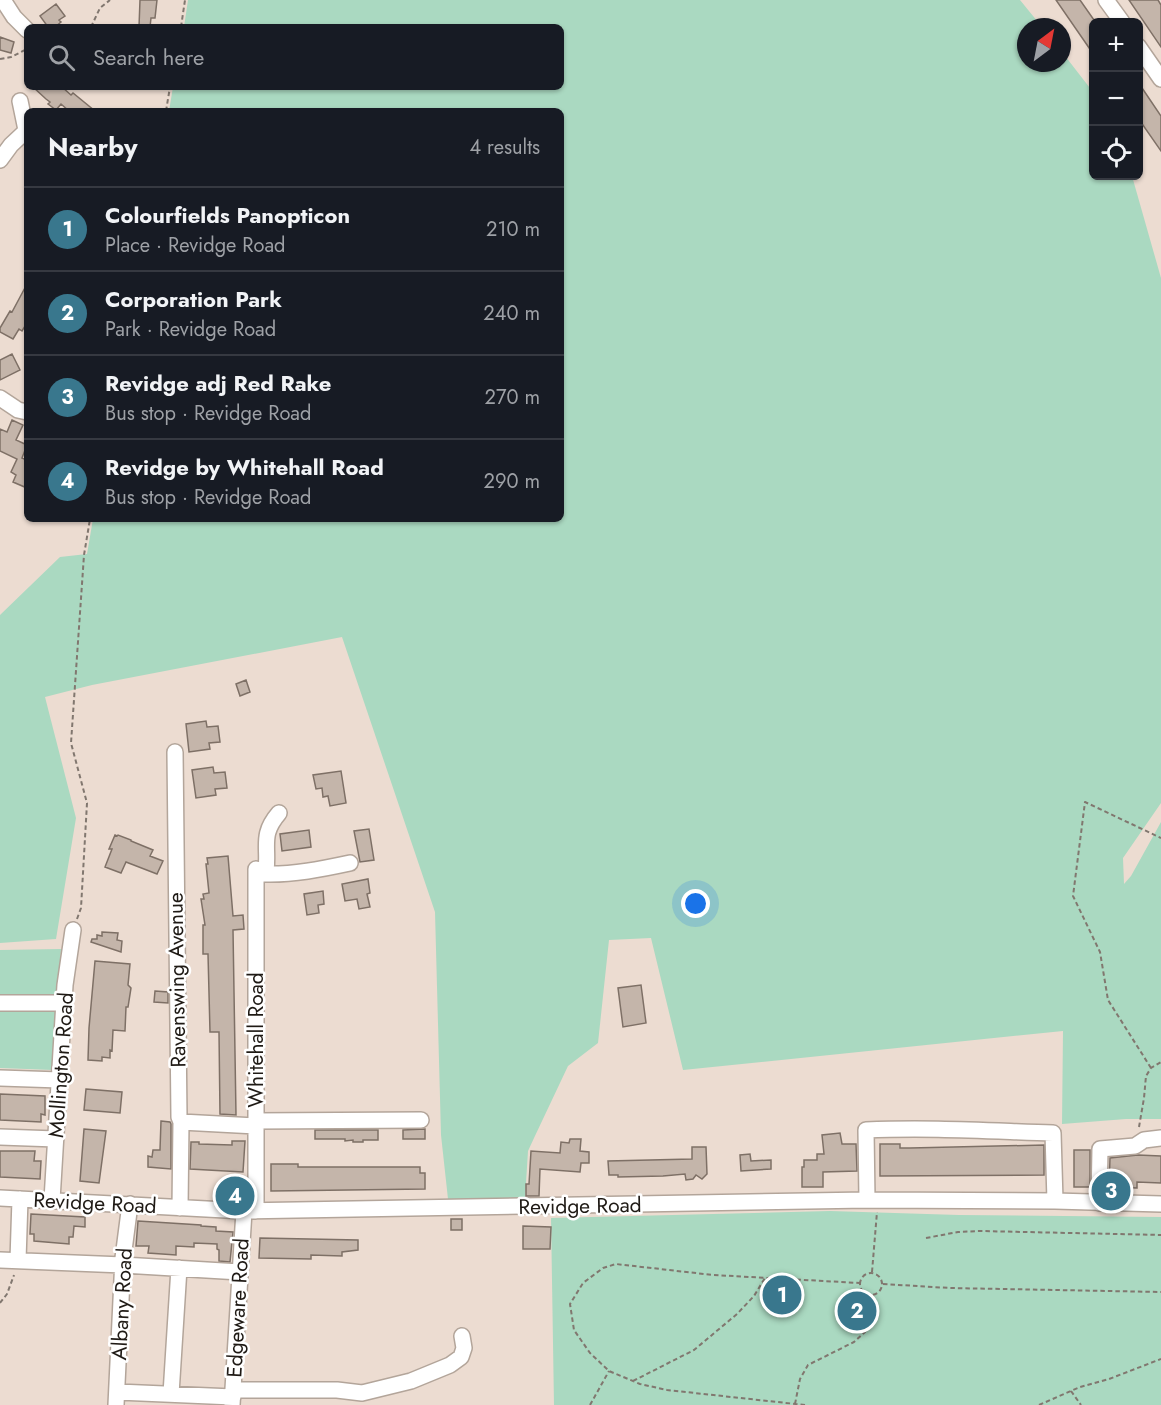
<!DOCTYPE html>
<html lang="en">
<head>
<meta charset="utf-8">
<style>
  body { margin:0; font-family:Jost,sans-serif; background:#20242c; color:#f1f3f6 }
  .controls { position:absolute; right:18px; top:18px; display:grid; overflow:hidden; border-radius:9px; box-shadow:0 2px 4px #0004 }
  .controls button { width:54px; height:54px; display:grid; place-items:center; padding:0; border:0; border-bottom:2px solid #363941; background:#171b24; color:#f1f3f6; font:30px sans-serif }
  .compass { position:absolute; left:1017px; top:18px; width:54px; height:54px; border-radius:50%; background:#171b24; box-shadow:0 2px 4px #0004; rotate:32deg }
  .you { position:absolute; left:696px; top:904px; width:21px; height:21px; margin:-15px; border:4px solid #fff; border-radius:50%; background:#1a73e8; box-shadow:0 0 0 9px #1a73e833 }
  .badge { display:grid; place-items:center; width:39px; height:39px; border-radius:50%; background:#39778d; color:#fff; font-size:20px; font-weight:700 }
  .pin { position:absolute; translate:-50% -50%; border:3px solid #fff; box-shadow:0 2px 6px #0006 }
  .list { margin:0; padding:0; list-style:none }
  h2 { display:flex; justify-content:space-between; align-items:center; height:78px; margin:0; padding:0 24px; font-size:26px }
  h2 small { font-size:20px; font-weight:400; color:#9ea1a6 }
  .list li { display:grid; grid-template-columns:39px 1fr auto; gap:18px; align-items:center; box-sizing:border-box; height:84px; padding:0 24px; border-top:2px solid #363941 }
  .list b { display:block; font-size:22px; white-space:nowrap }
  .list p { margin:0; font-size:20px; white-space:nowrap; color:#9ea1a6 }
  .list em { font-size:20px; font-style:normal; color:#9ea1a6 }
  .icon { flex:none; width:33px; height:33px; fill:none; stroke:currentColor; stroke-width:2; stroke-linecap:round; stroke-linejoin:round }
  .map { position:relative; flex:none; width:1161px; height:1405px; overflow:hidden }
  .search { position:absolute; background:#171b24; box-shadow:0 2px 4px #0004; left:24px; top:24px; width:540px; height:66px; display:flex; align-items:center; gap:15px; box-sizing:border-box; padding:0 21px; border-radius:9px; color:#9ea1a6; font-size:22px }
  .panel { position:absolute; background:#171b24; box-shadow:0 2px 4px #0004; left:24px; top:108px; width:540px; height:414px; border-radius:9px }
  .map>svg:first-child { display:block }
  .green { fill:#aad9c1 }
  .building { fill:#c4b5aa; stroke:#7e7066; stroke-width:1.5 }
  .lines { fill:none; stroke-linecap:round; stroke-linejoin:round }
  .minor-casing { stroke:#b3a59a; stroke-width:18 }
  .path { stroke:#81776f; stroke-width:2; stroke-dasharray:4.5 3; stroke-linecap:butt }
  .minor { stroke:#fff; stroke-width:15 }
  .labels { text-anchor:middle; stroke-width:5; stroke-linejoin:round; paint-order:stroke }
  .street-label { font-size:21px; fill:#1f1a15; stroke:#fff }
</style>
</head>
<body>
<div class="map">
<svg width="1161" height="1405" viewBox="0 0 1161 1405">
  <rect width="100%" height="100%" fill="#ecdcd1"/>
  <path class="green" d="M188,0H1020L1042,27H1026V63H1062V52L1093,92L1094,176H1132L1161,278V803L1123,858L1124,884L1131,876L1161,822V1119H1126L1062,1124L1063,1031L683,1070L651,938L609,940L598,1043L568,1066L534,1138L528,1151L525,1199H448L441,1135L435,912L342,637L92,685L45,697L76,818L56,939L0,943V615L60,557L87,554L93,519H561V111H169L173,87H561V27H184Z
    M61,949L53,1070L0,1068V950Z
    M830,1211L959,1215L1161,1217V1405H554L551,1218Z"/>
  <path class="building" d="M140,0H157L155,18H151L150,27H139Z
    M1056,0H1080L1094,20V55Z
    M1129,0H1158L1161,5V47Z
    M56,4L65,16L59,20L61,22L55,27H48L40,16Z
    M0,37L14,42L11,53L0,50Z
    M1138,82L1161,116V151L1138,118Z
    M33,87H62L71,95L73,93L95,111H69L61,104L56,110L48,104L50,102L46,99Z
    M27,284V323L22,331L19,329L13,339L0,332V328L10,311L12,312Z
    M12,354L20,370L0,380V360Z
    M12,420L23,425L16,440L27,445L22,458L27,460V488L13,482L16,475L11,472L17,459L0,451V429L7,432Z
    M246,680L250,692L240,696L236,684Z
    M206,721L207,727L218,726L220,742L209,743L210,749L189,752L186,724Z
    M213,767L214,773L225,772L227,788L215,789L216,795L196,798L192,770Z
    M341,771L346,803L330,806L328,796L323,797L322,788L316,789L313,775Z
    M369,829L374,860L360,862L354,831Z
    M309,830L311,847L282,851L280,834Z
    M115,835L117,836L118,835L131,840V841L153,850L150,856L163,861L157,874L126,862L121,873L105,867L112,849H109Z
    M228,856L233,916L243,915L244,929L233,930L236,1115L220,1114L219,1032H210L208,954H203V925H205L201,899H204L203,894L209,893L206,864H208L207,858Z
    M368,879L370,893L367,894L370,907L359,909L357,899L345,901L342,884Z
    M323,891L324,904L318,905L319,913L307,915L304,894Z
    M102,932L118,933L117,940L122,941L121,952L91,942L92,939H97V935L102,936Z
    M95,961L130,964L128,985L131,988L128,1007H126L125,1031L113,1030L112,1051L110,1050V1058L102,1057V1061L88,1060L89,1028Z
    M641,985L646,1023L623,1027L618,988Z
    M155,991L168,992V1003L154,1002Z
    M86,1089L122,1092L120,1113L84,1110Z
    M0,1094L45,1096V1115L41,1114V1122L0,1120Z
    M161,1121L170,1122L171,1124V1169L148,1167V1156L152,1157L153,1150H160Z
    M84,1129L106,1131L99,1183L80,1181Z
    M425,1129V1139H403V1130Z
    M315,1130H378V1140H363V1142H353V1140L345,1141V1139H315Z
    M840,1133L842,1144H856L857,1171L823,1172V1187H802V1167H804V1160H817V1154H824L822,1135Z
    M570,1139H581L580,1151L589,1152V1163H581L580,1172L540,1169L539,1196H526V1184H529L531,1151L560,1153L561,1142L569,1143Z
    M232,1141H245L243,1172L190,1169L191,1142H199V1144L232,1145Z
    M880,1144H900V1148H910L1044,1145V1175L880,1176Z
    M692,1147H706L707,1174L702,1179L696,1175L693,1179L686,1180L685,1174L663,1176L618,1177V1175H609L608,1161L692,1159Z
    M1074,1150H1090V1187H1074Z
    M0,1151H35L34,1161H41L40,1179L0,1177Z
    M750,1154L751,1161L771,1160V1169L741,1171L740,1155Z
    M1138,1155L1161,1156V1183L1137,1182V1188L1109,1187L1110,1158Z
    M271,1164H298V1167H420V1173H425V1189L271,1191Z
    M31,1214L85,1217V1227L74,1226L73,1237H69V1244L34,1241V1234H30Z
    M451,1219H462V1230H451Z
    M138,1221L201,1225V1226L216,1227V1231L233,1232L230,1262L219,1261V1250L217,1249V1244L194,1243V1247L176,1246V1255L148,1253L149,1246H136Z
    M523,1226L551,1227L550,1249H523Z
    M260,1238L358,1240V1250L342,1252V1256L311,1255V1259L259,1258Z"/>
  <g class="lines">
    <g class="minor-casing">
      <path id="minor" d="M3,0L14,17L27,30
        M1106,0L1122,22
        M1138,46L1161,79
        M20,101L26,130
        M0,160L11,145L27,130
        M0,398L18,410L27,412
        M175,752L179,1117L181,1122L180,1208
        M264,874C293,875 322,869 350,863
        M257,877L266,871C269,846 260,835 279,813
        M0,1003H64
        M0,1078L60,1080
        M256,1121L421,1120
        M181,1122L256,1126
        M0,1137L56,1139
        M0,1198L244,1211L867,1200L1055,1201L1161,1204
        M52,1200L65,985L73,930
        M867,1200L866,1130C929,1127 990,1131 1053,1133L1055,1201
        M1099,1203L1100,1149L1135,1146L1144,1140L1161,1138
        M256,1211V869
        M0,1260L123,1265L240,1272
        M18,1260L20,1199
        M233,1390H337L362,1393L411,1381L450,1365L461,1357L464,1348L462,1336
        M118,1392L233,1397
        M171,1394L179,1268
        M116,1405L123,1258L130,1204
        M232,1405L244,1211"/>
    </g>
    <path class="path" d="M91,27L100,8L110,0
      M181,27L185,0
      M0,59L11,57L27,49
      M166,111L170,87
      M77,919L81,908L87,803L71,743L84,555L90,519
      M1151,1068L1108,1000L1100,952L1073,896L1085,802L1161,838
      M1139,1127L1144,1098L1146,1076L1151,1068L1161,1062
      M926,1238L958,1232L980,1231L1161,1235
      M872,1272L877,1212
      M860 1284a11 11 0 1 1 22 0a11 11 0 1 1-22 0Z
      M883,1284L950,1288L1161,1292
      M0,1303L7,1294L14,1275
      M633,1381L694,1350L737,1314L754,1296L765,1278
      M1071,1391L1081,1405
      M795,1404L800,1379L808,1365L854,1342L865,1332L870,1324L871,1295
      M590,1405L609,1371
      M805,1405L667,1390L640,1384L609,1371L590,1353L574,1330L570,1304L583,1283L603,1268L616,1264L713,1275L860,1283
      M1039,1405L1080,1387L1109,1379L1161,1359"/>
    <use href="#minor" class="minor"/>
  </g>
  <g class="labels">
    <g class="street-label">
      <text transform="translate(177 980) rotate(-91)" y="7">Ravenswing Avenue</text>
      <text transform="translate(256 1040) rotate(-90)" y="7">Whitehall Road</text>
      <text transform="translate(61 1065) rotate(-86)" y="7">Mollington Road</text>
      <text transform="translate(95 1203) rotate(3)" y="7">Revidge Road</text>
      <text transform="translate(580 1206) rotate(-1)" y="7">Revidge Road</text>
      <text transform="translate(122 1304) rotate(-87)" y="7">Albany Road</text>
      <text transform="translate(238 1308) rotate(-87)" y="7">Edgeware Road</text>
    </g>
  </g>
</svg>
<div class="controls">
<button>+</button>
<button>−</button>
<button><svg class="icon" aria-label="locate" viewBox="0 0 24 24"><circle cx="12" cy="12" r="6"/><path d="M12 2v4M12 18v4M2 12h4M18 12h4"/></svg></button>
</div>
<svg class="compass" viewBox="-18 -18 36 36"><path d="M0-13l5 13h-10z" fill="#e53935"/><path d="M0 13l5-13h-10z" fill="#9ea1a6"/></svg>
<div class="you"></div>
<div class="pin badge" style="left:782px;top:1295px">1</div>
<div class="pin badge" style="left:857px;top:1311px">2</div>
<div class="pin badge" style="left:1111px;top:1191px">3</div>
<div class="pin badge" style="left:235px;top:1196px">4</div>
<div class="search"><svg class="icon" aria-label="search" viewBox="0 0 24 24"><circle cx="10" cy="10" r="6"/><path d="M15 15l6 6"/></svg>Search here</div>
<section class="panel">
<h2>Nearby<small>4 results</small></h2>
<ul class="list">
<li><span class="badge">1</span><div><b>Colourfields Panopticon</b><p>Place · Revidge Road</p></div><em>210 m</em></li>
<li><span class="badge">2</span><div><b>Corporation Park</b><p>Park · Revidge Road</p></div><em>240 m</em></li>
<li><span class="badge">3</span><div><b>Revidge adj Red Rake</b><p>Bus stop · Revidge Road</p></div><em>270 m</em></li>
<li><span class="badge">4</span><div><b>Revidge by Whitehall Road</b><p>Bus stop · Revidge Road</p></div><em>290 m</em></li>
</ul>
</section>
</div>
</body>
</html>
